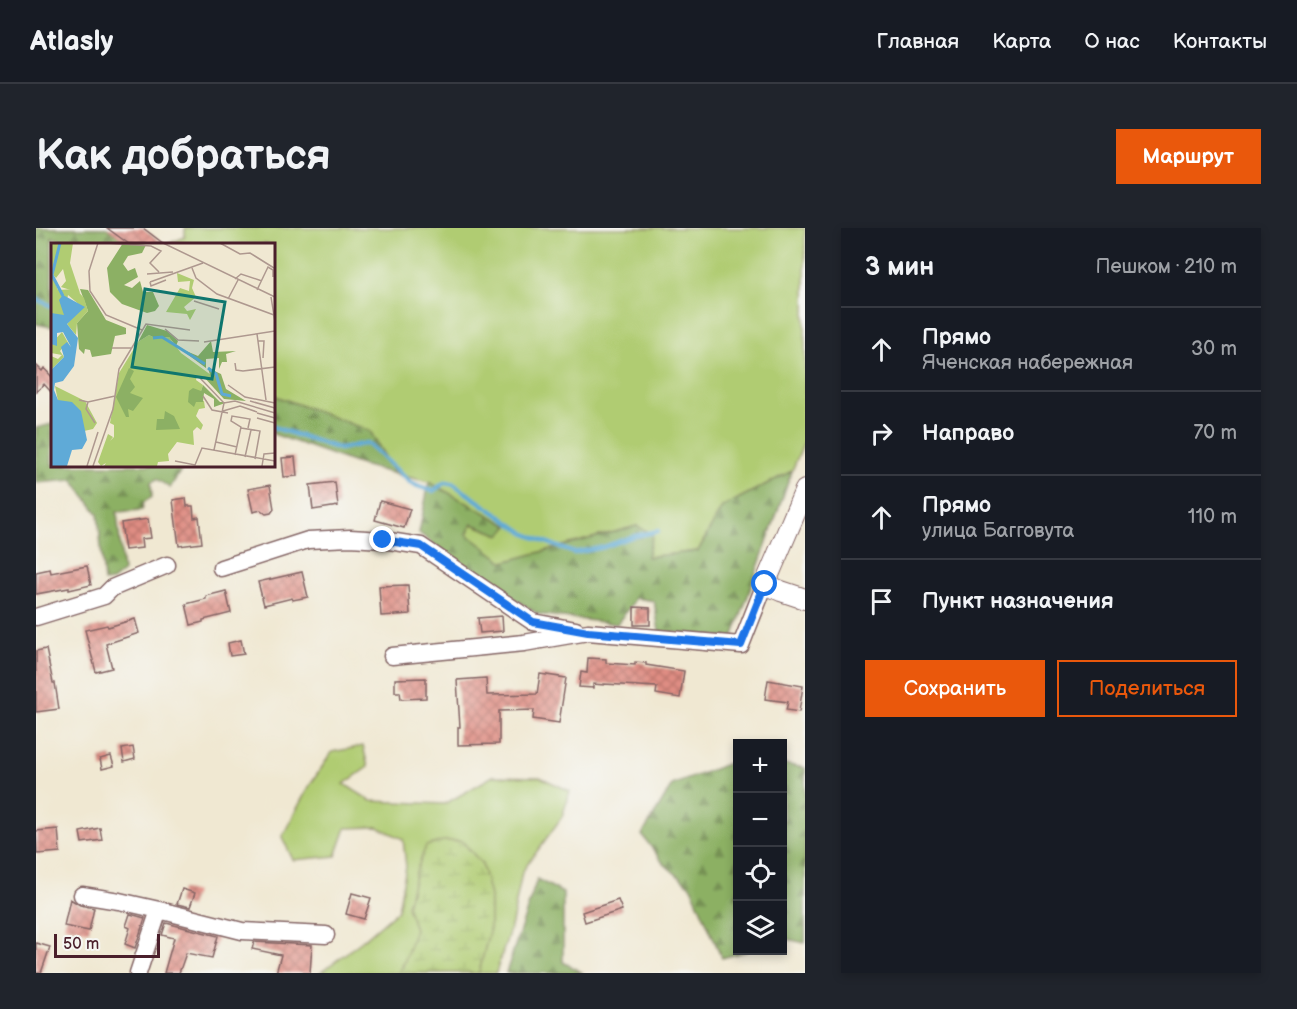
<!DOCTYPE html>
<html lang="ru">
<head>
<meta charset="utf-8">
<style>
  body { margin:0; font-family:"Balsamiq Sans",sans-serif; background:#20242c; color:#f1f3f6 }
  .controls { position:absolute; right:18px; bottom:18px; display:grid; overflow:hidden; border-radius:0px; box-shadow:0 3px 9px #0003 }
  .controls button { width:54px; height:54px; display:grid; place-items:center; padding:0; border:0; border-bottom:2px solid #363941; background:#171b24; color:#f1f3f6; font:30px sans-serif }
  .scale { position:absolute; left:18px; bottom:15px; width:106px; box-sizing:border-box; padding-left:6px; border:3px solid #4a1f2b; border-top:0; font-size:16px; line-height:21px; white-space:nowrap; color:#4a1f2b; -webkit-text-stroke:4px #f6f6f2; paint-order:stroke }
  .stop { position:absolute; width:18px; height:18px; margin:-14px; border:4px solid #1a73e8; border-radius:50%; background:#fff }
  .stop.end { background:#1a73e8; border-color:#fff; box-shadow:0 2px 6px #0008 }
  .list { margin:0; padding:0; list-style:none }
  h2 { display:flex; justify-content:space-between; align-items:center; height:78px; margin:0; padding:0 24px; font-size:26px }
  h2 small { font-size:20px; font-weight:400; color:#9ea1a6 }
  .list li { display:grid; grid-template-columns:39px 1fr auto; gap:18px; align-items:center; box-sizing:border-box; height:84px; padding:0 24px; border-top:2px solid #363941 }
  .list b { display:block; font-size:22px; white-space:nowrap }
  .list p { margin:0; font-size:20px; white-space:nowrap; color:#9ea1a6 }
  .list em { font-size:20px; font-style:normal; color:#9ea1a6 }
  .actions { display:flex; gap:12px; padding:18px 24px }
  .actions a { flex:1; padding:14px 0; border:2px solid #ea580c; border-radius:0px; text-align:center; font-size:21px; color:#ea580c }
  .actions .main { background:#ea580c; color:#fff }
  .icon { flex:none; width:33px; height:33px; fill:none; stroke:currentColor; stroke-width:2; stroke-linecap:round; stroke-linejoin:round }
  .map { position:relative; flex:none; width:769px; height:745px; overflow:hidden; border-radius:0px }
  header { display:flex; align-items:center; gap:36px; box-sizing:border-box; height:84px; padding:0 30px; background:#171b24; border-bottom:2px solid #363941 }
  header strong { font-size:28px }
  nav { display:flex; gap:33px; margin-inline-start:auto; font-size:21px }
  .intro { display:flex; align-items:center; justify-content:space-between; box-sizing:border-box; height:144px; padding:0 36px }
  h1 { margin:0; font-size:42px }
  .button { padding:15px 27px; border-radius:0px; background:#ea580c; color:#fff; font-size:21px; font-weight:700 }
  main { display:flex; gap:36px; padding:0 36px }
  aside { flex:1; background:#171b24; border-radius:0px; box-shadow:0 3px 9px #0003 }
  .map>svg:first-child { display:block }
  .green { fill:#b0cc72; stroke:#7d764e; stroke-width:1.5 }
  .forest { fill:url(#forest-firs); stroke:#6b6848; stroke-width:1.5 }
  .wetland { fill:url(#wetland-marsh); stroke:#7d764e; stroke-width:1.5 }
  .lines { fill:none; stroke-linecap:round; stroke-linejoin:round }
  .stream { stroke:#5faad7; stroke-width:4.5 }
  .building { fill:url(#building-cross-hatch) }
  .minor-casing { stroke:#846565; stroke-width:19 }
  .tertiary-casing { stroke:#846565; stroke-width:22 }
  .minor { stroke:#fff; stroke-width:16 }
  .tertiary { stroke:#fff; stroke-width:20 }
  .route { stroke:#1a73e8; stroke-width:8 }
  .inset-river { fill:none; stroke:#5faad7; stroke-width:3 }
  .inset-road { fill:none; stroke:#ae988f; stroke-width:1.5 }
  .view { fill:#0f766e; fill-opacity:0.15; stroke:#0f766e; stroke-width:3 }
  .inset-edge { fill:none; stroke:#4a1f2b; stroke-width:3 }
</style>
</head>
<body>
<header>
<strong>Atlasly</strong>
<nav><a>Главная</a><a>Карта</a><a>О нас</a><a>Контакты</a></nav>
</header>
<div class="intro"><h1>Как добраться</h1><a class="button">Маршрут</a></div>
<main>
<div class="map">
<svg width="769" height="745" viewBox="0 0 769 745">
  <defs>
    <pattern id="forest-firs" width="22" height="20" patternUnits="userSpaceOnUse" patternTransform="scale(1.5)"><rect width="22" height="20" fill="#8cb064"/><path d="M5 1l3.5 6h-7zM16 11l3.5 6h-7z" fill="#748f53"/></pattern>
    <pattern id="wetland-marsh" width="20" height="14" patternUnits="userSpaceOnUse" patternTransform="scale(1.5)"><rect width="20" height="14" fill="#b0cc72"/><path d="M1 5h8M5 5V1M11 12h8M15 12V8" fill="none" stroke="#99af63"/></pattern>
    <pattern id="building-cross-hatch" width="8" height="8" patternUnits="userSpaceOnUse" patternTransform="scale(1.5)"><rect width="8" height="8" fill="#df8d83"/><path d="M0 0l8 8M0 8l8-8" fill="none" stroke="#b7736b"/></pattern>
  </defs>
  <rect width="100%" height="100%" fill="#f6f6f2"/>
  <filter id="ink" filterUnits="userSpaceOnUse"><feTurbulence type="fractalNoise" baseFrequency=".0167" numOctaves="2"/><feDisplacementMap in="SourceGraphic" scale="12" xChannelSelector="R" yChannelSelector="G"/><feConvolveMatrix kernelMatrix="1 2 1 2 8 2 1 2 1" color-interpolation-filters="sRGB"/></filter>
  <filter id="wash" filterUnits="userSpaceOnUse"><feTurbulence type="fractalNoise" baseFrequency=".008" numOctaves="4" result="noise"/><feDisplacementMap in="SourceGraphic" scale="24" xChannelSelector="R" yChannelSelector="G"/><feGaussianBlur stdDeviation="1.35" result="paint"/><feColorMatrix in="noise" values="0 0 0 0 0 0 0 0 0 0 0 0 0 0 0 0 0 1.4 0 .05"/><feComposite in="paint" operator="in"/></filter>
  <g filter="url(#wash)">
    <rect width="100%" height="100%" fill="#f0e8d2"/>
    <path class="green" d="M149,0H769V212L756,243L686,279L662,323L611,329L601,298L468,334L430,307L436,296L465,307L393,254L359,246L334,203L237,167V16H132L149,9Z
      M327,518L332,539L308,556L335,573L409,576L457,548L504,549L534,563L526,589L486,644L476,695L460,745H284L326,713L362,682L370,639L367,611L342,599L310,600L300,628L257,632L246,609L272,560L296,524Z"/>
    <path class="forest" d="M0,0H71L88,13L86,16H36L16,9V99L0,96Z
      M237,167L334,203L359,246L322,236L237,206Z
      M16,196V237H148L134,260L121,251L115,254L116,269L108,274L106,282L81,284L87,344L76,353L68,354L62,286L37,252L0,255V200Z
      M756,243L697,410L623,403L618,373L600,370L581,396L502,386L425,336L383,305L393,254L473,298L465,307L436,296L431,306L468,334L601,298L617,306L611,329L662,323L686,279Z
      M701,532L702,722L712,723L686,730L655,659L627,635L606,607L636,557Z
      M747,536L769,540V715L751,711L747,713Z
      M501,651L527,665V734L547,745H470Z"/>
    <path class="wetland" d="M407,613H426L446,636L454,668V700L443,744L442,745H362L368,735L379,701L371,678L380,644L390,618Z"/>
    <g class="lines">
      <path class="stream" d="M0,71L16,78
        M237,199L304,221L331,215L376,256L397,263L408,255H416L490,306L538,325L568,319L595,309L622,303"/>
    </g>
    <g id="blocks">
      <path class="building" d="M71,0H107L128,16H93Z
        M0,137L6,143L8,140L16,149V165L8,156L0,164Z
        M259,229L261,248L248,249L246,230Z
        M299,254L302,278L277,282L274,257Z
        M234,257L238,281L235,285L230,286L225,282L217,284L212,261Z
        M150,270L151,278H157L158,290L163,289L166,315L143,318L137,272Z
        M344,273L374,281L368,300L339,292Z
        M112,291L115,310L105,311L106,320L89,322L85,295Z
        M51,338L55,357L33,362V360L0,366V344L14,341L15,345Z
        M266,344L272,369L257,372L256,370L228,377L222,354Z
        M372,357L374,386L345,388L343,358Z
        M190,363L195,385L167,392V394L155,397L150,376L170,371V368Z
        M598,379L614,380V397H598Z
        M466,388L467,403L444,405L442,390Z
        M99,391L103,405L70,416L76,440L60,444L49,402L71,397L72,399Z
        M205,412L208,426L194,428L192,415Z
        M10,421L17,455H19L23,481L0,484V423Z
        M552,430L570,431V435L599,437V434L610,435V437L648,443L644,470L620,466L621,459L568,456V457L557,456V460L543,459L545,444L551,445Z
        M504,446L530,450L523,495L497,491L498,482L463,483V516L422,517V499H424L421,452L450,450L451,467L501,466Z
        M390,450V470L365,471L364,464H359V451Z
        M732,452L767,458L763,484L750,482L752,474L729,471Z
        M97,519L99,531L88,534L86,521Z
        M75,528L78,538L66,541L64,531Z
        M64,600L66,612L46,615L44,604Z
        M22,601L24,624L1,626L0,603Z
        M146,661L159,665L154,679L141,676Z
        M316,665L335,670L328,691L310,686Z
        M34,671L44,677L58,680L53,703L28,698Z
        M582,672L586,682L549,694L546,684Z
        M94,686L109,690L99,720L89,716L94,700L90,698Z
        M130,695L182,708L176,730L150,725L143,745H128L138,710L126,707Z
        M218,714L276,717L274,745H240L245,727L216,721Z
        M0,715L14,719L5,745H0Z"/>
    </g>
  </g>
  <g filter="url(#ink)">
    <use href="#blocks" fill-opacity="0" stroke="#846565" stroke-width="1.5"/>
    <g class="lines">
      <g class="minor-casing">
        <path id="minor" d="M185,340L272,312L314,310L347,312L385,318L497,394L540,402
          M0,389L68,368L76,360L131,337
          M356,428L488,415L552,404L705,417L729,356
          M46,667L83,673L123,682L206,703L290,707
          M102,745L123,682"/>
      </g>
      <g class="tertiary-casing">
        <path id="tertiary" d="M769,262L729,356L745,363L769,371"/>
      </g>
      <use href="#minor" class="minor"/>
      <use href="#tertiary" class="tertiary"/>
    </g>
  </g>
  <g class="lines" filter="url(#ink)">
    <path class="route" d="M347,312L385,318L497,394L552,404L705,417L729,356"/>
  </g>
  <g transform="translate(15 15)">
    <rect width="224" height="224" fill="#f0e8d2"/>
    <path d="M0,0H22L19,20L29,50L10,44L15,38L12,26L5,35L0,29ZM126,30L143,37L141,45L145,54L133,64L136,68L145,66L139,77L136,71L115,69L129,45L138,48L139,38L127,39ZM98,92L104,95L118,94L130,110L160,132V135L146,133L145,137L152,142L150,148L140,150L144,159L153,158L154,165L148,166L145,173L152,182L150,187L146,184L142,188L143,202L126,199L117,211L118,218L107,219L106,223H53L55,220L50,223L47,219L57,191L62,194L59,198L63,194V182L59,180L68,130L87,99ZM4,143L34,158L46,180L42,186L33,188L7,158Z" fill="#b0cc72"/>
    <path d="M72,0L95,2L91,10L77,13L72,21L77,28L84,25L87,34L73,42L81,45L89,38L92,49H102L108,63L104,68L96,70L71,61L59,49L56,25ZM29,46L37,47L55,77L75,85V91L64,93L60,111L41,114L39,107L34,106L33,111L28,106L26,80L37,68ZM96,82L116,88L127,98L125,103L118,94L104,95L98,92L87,99ZM160,98L162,109L185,108L175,111L176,119H171L168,126V115L155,116V125L128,105L147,113ZM78,125L83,128L79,136L84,144L79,150L92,155L82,168L77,166L78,174H75L65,154ZM157,125L170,131L175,146L195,158L173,156L152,133L160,135ZM152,142L169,159H177L163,164V156L153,150L152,159H145L143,164L137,159L138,148L142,145L150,148ZM114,168L123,173L129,186L105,187L106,176H113Z" fill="#8cb064"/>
    <path d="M0,29L7,47L25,46L33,55L37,68L26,80L25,92L16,81L31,64L17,52L13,72H1ZM11,89L20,105L16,100L9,108L13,114L0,127V113L7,116L11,112L0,110V101Z" fill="#b0cc72"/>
    <path d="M12,52L34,64L16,81L27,95L23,123L12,138L4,140L3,147L7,157L21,159L30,168L36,197L31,206L21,207L16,223H0V127L13,114L10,104L16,99L20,104L12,89L6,90V103L0,101V70L13,72L8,57Z" fill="#5faad7"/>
    <path class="inset-river" d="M9,0L1,32L12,53M102,95L111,94L154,121M157,125L165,131L171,151L180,153"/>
    <path class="inset-road" d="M47,0L38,28L39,48L55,72L91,87M55,0L100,3L110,8L99,20L108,29M112,0L224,54M169,0L189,11L199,10L223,25M141,25L145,35L166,51L223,72M96,31L122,29M184,36L190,31L211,38M99,39L152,20M99,39L100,43L115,37M206,47L217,24L222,27V34M220,54L224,79M177,56L187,37M143,58L168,66M114,86L127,97L148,98M206,91L215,157M207,98H213L212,115M153,99L224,88M61,105H80M184,120L185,127L192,128L224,124M149,135L173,160L184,158L224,170M177,142L194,154L224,160M152,153L161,167L177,170M28,157L37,159L64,153M199,158L224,165M37,159L35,166L44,180M172,168L189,163L206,169M206,170L224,175M206,175L224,180M190,185L209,188L204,216M165,199L186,204M163,207L173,160M184,212L190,184L180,178L181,173L199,176L197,185M194,214L200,187M124,218L144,222L151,205L224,218M36,223L47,189M42,223L62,166L68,126L95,81L139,87M211,223L213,211L224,210"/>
    <path class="view" d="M94,46L174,59L161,136L81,124Z"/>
    <rect width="224" height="224" class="inset-edge"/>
  </g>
</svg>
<div class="controls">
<button>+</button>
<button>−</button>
<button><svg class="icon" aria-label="locate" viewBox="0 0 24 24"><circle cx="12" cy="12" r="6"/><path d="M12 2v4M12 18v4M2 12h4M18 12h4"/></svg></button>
<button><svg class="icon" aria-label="layers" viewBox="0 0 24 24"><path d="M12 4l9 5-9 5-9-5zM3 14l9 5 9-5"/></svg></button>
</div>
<div class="scale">50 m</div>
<div class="stop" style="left:729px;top:356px"></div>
<div class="stop end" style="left:347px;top:312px"></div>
</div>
<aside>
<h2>3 мин<small>Пешком · 210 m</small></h2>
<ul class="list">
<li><svg class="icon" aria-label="ahead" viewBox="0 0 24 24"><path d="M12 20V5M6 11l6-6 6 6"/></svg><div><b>Прямо</b><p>Яченская набережная</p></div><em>30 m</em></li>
<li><svg class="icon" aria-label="right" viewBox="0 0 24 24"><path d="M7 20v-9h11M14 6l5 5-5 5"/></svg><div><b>Направо</b></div><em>70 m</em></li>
<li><svg class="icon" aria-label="ahead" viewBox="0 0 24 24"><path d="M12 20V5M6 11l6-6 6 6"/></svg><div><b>Прямо</b><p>улица Багговута</p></div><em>110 m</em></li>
<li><svg class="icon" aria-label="arrive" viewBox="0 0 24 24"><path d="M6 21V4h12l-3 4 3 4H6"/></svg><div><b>Пункт назначения</b></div></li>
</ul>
<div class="actions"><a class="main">Сохранить</a><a>Поделиться</a></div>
</aside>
</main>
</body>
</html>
